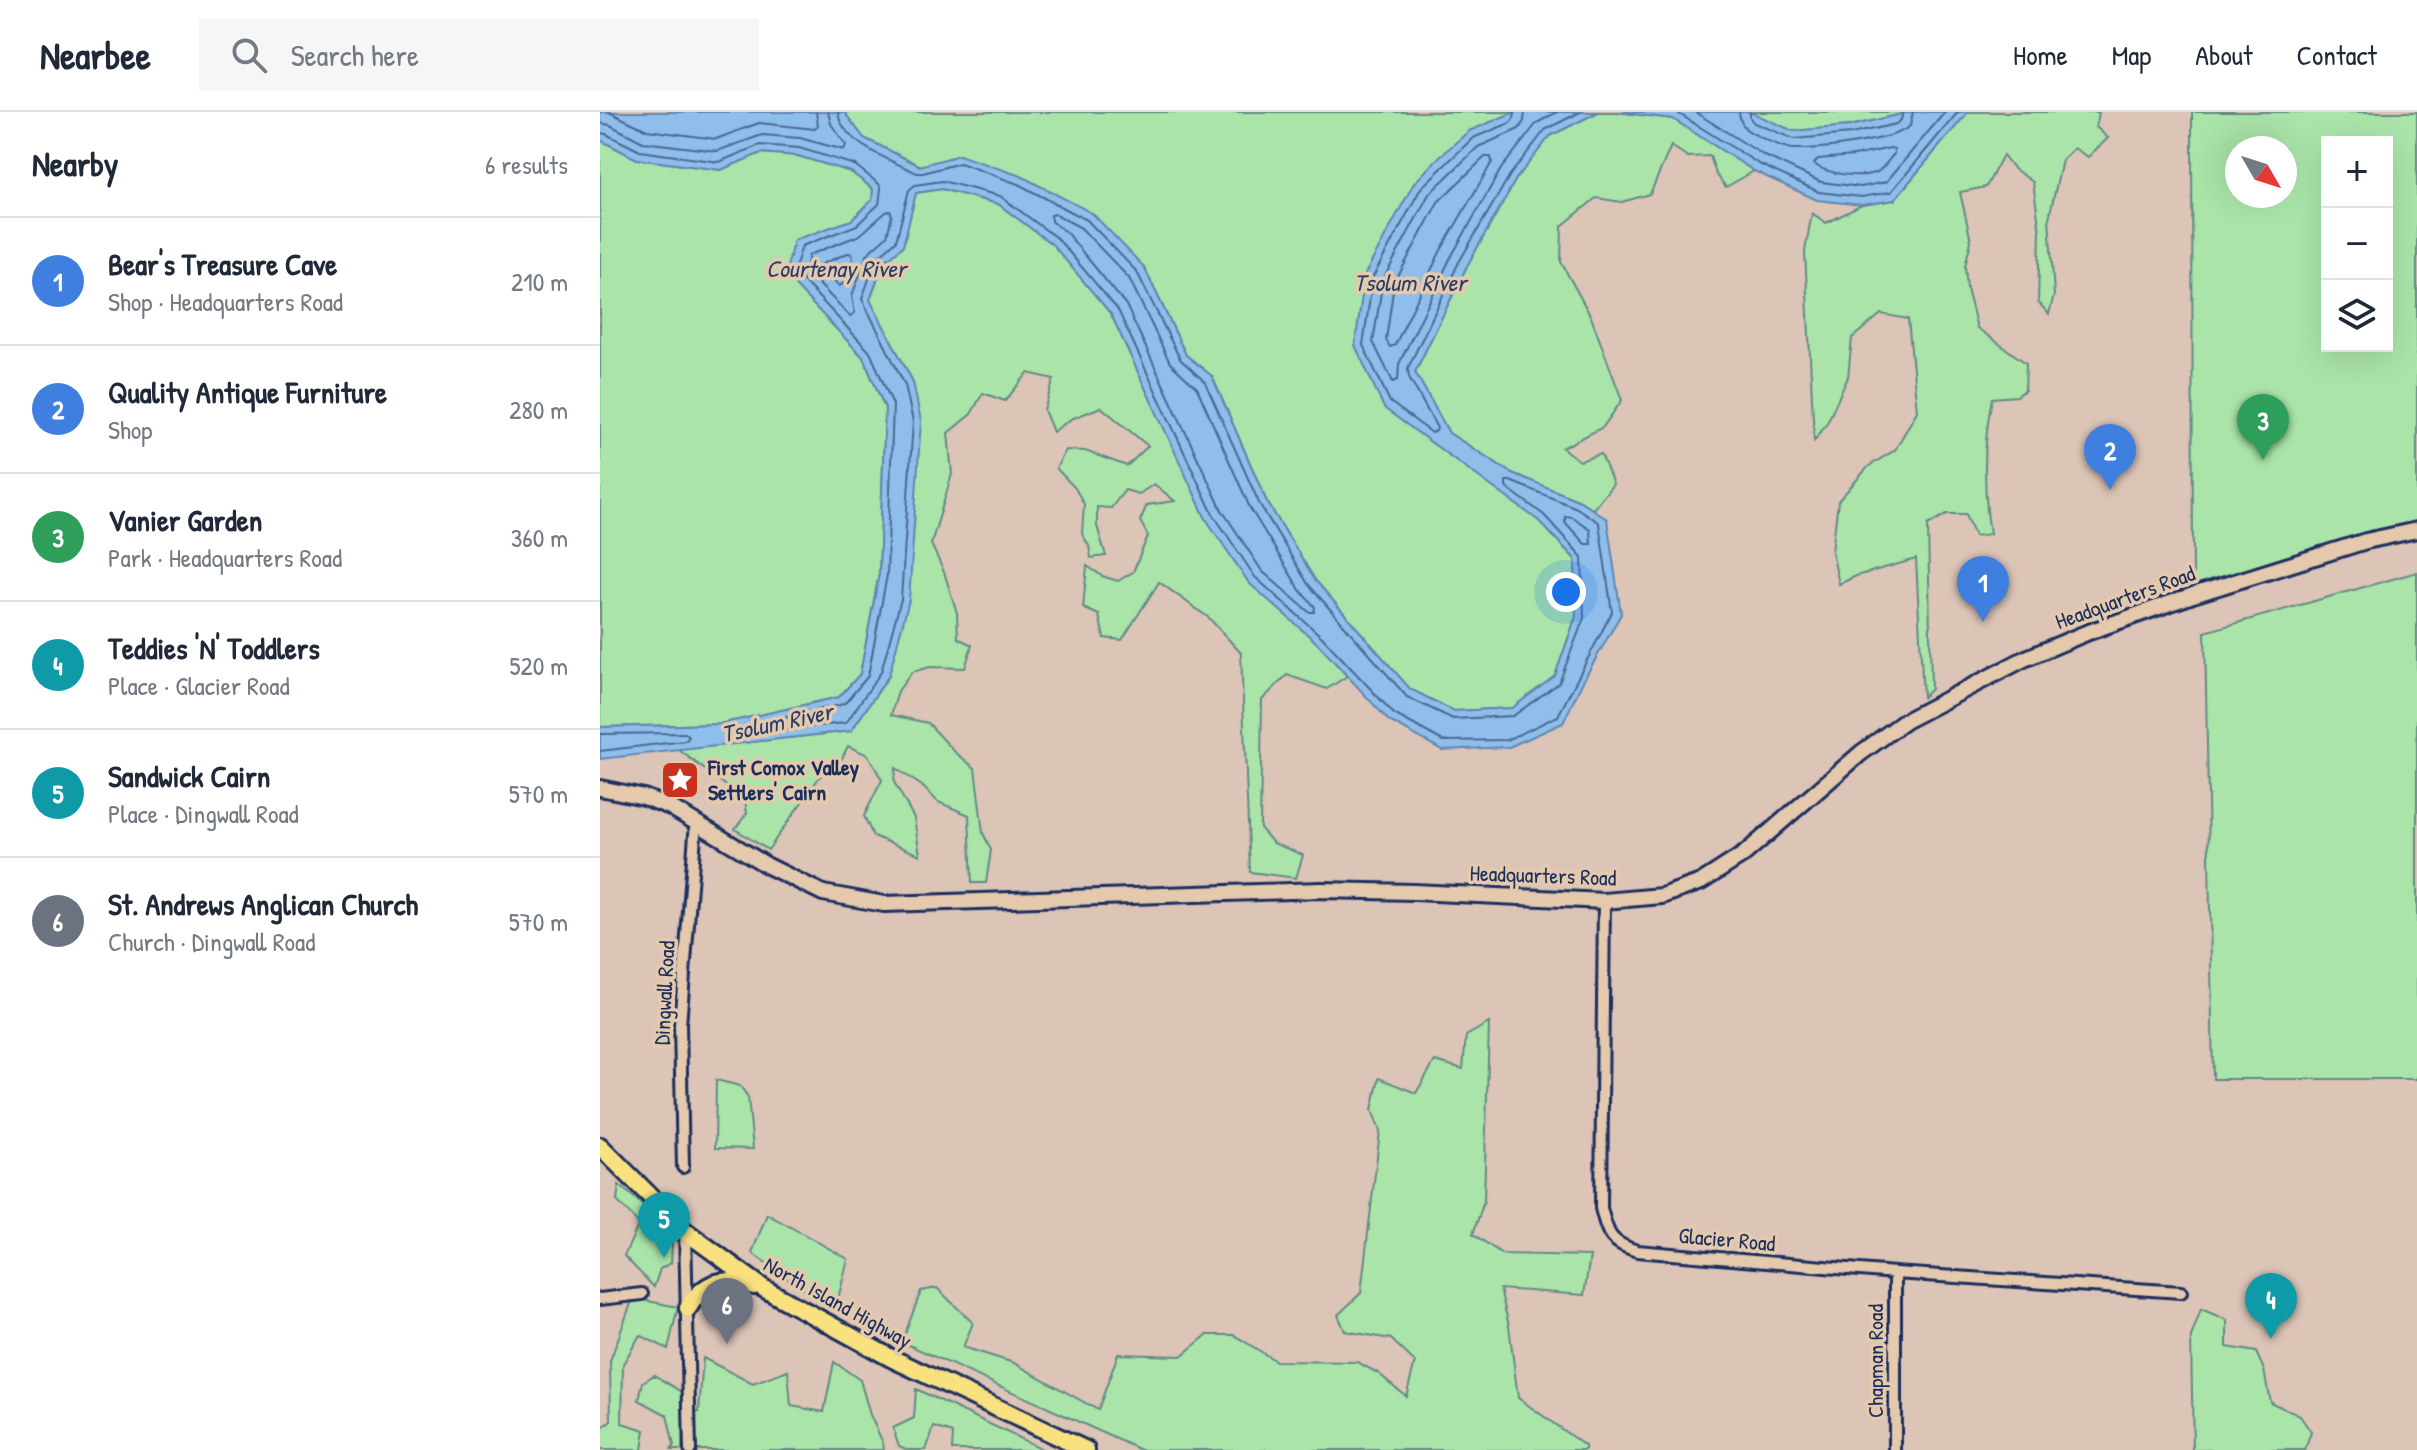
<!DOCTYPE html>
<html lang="en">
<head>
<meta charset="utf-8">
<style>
  body { margin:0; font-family:"Patrick Hand",sans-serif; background:#f6f6f7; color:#1f2937 }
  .controls { position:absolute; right:24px; top:24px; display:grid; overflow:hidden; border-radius:0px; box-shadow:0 8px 32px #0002 }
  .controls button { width:72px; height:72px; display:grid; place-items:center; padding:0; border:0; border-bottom:2px solid #e0e1e3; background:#fff; color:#1f2937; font:40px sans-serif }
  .compass { position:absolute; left:1625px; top:24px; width:72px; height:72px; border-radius:50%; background:#fff; box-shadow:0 8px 32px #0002; rotate:129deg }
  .you { position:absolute; left:966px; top:480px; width:28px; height:28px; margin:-20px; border:6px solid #fff; border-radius:50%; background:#1a73e8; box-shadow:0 0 0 12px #1a73e833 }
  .badge { display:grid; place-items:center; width:52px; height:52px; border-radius:50%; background:#7c3aed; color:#fff; font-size:26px; font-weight:700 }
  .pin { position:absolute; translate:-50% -66px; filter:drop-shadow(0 2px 4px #0008) }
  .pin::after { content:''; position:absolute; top:42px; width:28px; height:24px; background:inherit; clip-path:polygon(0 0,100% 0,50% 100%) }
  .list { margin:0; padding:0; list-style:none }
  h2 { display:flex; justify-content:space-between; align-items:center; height:104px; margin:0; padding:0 32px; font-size:34px }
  h2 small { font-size:26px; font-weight:400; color:#747a83 }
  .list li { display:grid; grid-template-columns:52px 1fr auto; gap:24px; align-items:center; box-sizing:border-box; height:128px; padding:0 32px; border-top:2px solid #e0e1e3 }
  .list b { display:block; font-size:30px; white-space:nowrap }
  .list p { margin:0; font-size:26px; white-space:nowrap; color:#747a83 }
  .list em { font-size:26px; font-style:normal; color:#747a83 }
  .icon { flex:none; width:44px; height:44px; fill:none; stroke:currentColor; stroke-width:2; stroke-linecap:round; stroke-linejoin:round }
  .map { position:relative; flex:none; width:1817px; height:1338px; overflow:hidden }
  header { display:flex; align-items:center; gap:48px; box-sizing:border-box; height:112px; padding:0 40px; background:#fff; border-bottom:2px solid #e0e1e3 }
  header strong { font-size:38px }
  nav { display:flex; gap:44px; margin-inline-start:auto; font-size:28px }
  .search { width:560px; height:72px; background:#f6f6f7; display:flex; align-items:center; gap:20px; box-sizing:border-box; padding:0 28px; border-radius:0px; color:#747a83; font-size:30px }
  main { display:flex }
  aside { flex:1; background:#fff }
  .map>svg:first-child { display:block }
  .green { fill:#aae4a9; stroke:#628a84; stroke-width:2; fill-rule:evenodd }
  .water { fill:#8fbeea; stroke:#6185b2; stroke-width:2 }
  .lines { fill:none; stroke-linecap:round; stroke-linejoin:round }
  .shore { stroke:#496896; stroke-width:2 }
  .minor-casing { stroke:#1b2f5e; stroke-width:16 }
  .secondary-casing { stroke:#1b2f5e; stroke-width:20 }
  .primary-casing { stroke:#1b2f5e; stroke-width:22 }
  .minor { stroke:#e4c9ac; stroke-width:10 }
  .secondary { stroke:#e4c9ac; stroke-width:14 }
  .primary { stroke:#fae180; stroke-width:16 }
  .labels { text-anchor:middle; stroke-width:7; stroke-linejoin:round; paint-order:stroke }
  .street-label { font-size:22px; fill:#1b2f5e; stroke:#e4c9ac }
  .poi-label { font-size:22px; font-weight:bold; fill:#1b2f5e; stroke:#e4c9ac; text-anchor:start }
  .water-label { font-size:24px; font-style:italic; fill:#273d6c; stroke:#e4c9ac }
</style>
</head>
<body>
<header>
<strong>Nearbee</strong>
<div class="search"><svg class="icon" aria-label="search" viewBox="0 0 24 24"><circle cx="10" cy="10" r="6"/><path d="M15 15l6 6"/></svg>Search here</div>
<nav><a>Home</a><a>Map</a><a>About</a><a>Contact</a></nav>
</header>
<main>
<aside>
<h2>Nearby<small>6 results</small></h2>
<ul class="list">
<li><span class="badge" style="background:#3f7fe0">1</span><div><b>Bear's Treasure Cave</b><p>Shop · Headquarters Road</p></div><em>210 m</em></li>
<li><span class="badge" style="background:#3f7fe0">2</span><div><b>Quality Antique Furniture</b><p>Shop</p></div><em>280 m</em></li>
<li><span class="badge" style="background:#2e9e5b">3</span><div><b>Vanier Garden</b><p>Park · Headquarters Road</p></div><em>360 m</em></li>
<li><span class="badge" style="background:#0f9aa8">4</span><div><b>Teddies 'N' Toddlers</b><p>Place · Glacier Road</p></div><em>520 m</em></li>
<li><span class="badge" style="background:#0f9aa8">5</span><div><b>Sandwick Cairn</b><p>Place · Dingwall Road</p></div><em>570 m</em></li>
<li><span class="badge" style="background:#6b7280">6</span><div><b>St. Andrews Anglican Church</b><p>Church · Dingwall Road</p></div><em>570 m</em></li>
</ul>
</aside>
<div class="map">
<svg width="1817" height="1338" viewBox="0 0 1817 1338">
  <rect width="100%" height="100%" fill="#dcc4b7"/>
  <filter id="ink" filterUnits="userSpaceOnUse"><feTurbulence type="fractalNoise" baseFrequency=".0125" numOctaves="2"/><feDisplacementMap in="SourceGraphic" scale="16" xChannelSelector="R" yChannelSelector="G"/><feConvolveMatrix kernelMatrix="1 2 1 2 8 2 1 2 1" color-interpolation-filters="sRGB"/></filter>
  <g filter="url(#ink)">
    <path class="green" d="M244,0H915L869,19L834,52L755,233L939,409L975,447L976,504L955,564L913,596L854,599L810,577L715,468L666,388L612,264L586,243L544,155L360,43L321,54L264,26Z
      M998,0H1017L1073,7L1154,59L1126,75L1116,62L1110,44L1088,45L1071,34L1050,82L1022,90L996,86L962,114L961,150L991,205L1022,288L1003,315L962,336L980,349L1001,342L1013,372L993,397L980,389L912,361L849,321L815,260L867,154L916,67L950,24Z
      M1150,0H1311L1250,14L1193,19Z
      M1368,0H1499L1496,15L1508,26L1488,45L1474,36L1462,48L1449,106L1454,183L1449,202L1438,190L1440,120L1433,70L1413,56L1403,43L1386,75L1360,80L1371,129L1365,154L1367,177L1377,216L1426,251L1425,278L1417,284L1392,286C1383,331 1383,377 1390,422L1375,424L1366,402H1347L1328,413L1331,577L1323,585L1316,447L1256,464L1239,472L1232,440L1238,389L1269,354L1295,338L1317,299L1308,207L1281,202L1252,226L1248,265L1227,311L1214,329L1205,139L1212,101L1226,111L1262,93L1294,88Z
      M1592,0H1817V418L1593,483ZM1727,30H1787V234H1727ZM1637,36H1685V84H1637Z
      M0,28L37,47L121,58L161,41L198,44L251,60L273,77L272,88L252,108L195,128L185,163L263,245L285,296L279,462L260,562L239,585L120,612L0,615Z
      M341,77L398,92L453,132L511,202L607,407L747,564L727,577L687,563L662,588L660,716L673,731L703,743L696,766L650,760L641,541L609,506L559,470L522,528L504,526L499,503L483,496L487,454L502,464L518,469L533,460L548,424L540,409L547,393L575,389L554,372L539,382L525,378L511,396L497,395V414L506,444L491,446L489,434L482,422L484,392L475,376L456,356L466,338L485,339L527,354L548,334L501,295L471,307L453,320L444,298L454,267L428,261L405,289L383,281L371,302L348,321L352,362L331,432L344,460L357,501L358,526L372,533L365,556L330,555L312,560L298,579L291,603L328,611L355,640L375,656L383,721L391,738L386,771H372L369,703L338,690L322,674L295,656L294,670L314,706L320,743L273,724L264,704L282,668L268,643L248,634L235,660L221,663L168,738L135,717L147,701L145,688L79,638L251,619L289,564L313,270L270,188L283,151L303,134L316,81Z
      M1817,460V967H1613L1605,520Z
      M889,911L884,1089L873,1122L902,1142L990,1144L984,1183L900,1177L909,1214L918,1286L985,1334V1338H541L302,1230L321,1179L337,1176L373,1211L363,1235L414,1251L498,1298L518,1242L581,1244L607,1223H634L676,1249L757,1250L778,1261L806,1284L815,1250L791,1227L745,1219L738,1203L761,1181L780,1019L772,998L779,966L816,981L835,949L863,957L866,924Z
      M116,968L140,974L148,985L153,1037L115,1036Z
      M19,1073L56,1104L53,1124L72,1133L71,1151L60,1157L54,1175L24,1144L39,1112L17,1089Z
      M167,1102L248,1147L235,1199L152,1141Z
      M33,1186L78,1195L68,1237L40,1223L23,1252L22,1311L45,1318L42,1338H0V1318L11,1309L10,1249Z
      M1601,1197L1627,1208V1235L1656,1240L1664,1258L1670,1290L1700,1304L1711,1320L1705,1338H1593L1591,1225Z
      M103,1246L153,1272L188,1259L191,1294L224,1300L234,1250L260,1268L270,1303L283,1331L284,1338H90V1301L99,1300Z
      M54,1263L84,1281L82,1338H71L74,1334L67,1303L39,1288L43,1270Z
      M316,1277L444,1338H352L353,1321L334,1315L326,1338H308L299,1334L293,1316L314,1306Z"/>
    <path class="water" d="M0,0H244L264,26L320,54L359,43L421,64L492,101L544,155L586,243L612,264L666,388L715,468L810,577L854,599L912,596L955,564L976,504L975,447L939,409L784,296L755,233L765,162L814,71L839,45L869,19L915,0H998L950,24L916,67L867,154L815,260L849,321L912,361L980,389L1007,407L1021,502L982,571L963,611L909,635L842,638L789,609L717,531L649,471L606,407L511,202L453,133L398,92L342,77L316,81L303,134L283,151L270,188L313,270L321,309L309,488L289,563L251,619L0,647V615L120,612L239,585L260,562L279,462L285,296L263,245L185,163L194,128L252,108L272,88L273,77L251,60L198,44L161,41L121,58L37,47L0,28Z
      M1017,0H1150L1193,19L1250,14L1311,0H1368L1294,88L1262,93L1217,88L1154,59L1073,7Z"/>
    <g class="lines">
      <path class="shore" d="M9,0L47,18L116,27L159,11L215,17L218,13L216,0
        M915,0L914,6L910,11L873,26L821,76L773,165L763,233L790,290L832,321L836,319L837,316L809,265L808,256L859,150L910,63L945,18L980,0
        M925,0L924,9L919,17L878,35L829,82L783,168L773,230L793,270L798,268L799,252L851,145L901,57L937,11L957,0
        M1076,0L1159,52L1219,80L1261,85L1291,80L1358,0
        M1095,0L1163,43L1221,70L1261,75L1286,70L1345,0
        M1139,0C1140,7 1141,12 1146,17C1153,23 1183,36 1193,37C1216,38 1294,29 1310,14L1313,0
        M1150,0V6L1154,11L1194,27L1251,22L1296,12L1301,8L1303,0
        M0,11L10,13L43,30L117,39L162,23L200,26L244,38L246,33L231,12L228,0
        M0,21L6,22L40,39L119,50L160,33L199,36L255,53L279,72L281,77L279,92L257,113L202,134L194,159L270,240L293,293L287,463L268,564L246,590L240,593L148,614L146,617L148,621L246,611L281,560L301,487L313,310L305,273L262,187L276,147L296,129L309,78L315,73L342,69L400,84L458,127L518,198L613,402L655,465L722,525L794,602L843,629L907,628L958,604L1012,500L999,411L977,396L910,369H906V375L944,403L982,445L984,506L959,571L913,604L853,607L807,585L708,472L659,391L605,270L580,247L537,160L487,108L418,72L360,51L323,61H317C291,48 242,32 238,0
        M1290,36L1294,37V42C1289,47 1283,57 1277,60C1261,67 1226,62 1214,52L1218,47L1254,44Z
        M885,45H891L892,50L840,140L795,233L790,235L786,228L794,172L838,90Z
        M290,99L292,103L287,124L271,138L266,145L252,184L255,201L250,204L206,159L209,143L260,123L286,100Z
        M451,103L455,102L481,116L529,166L570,251L597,276L650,396L700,478L715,495L714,500H709L662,459L622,398L526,193L466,120L451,109Z
        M248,141L252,142L253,146L243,172L239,174L220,153Z
        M965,404L972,405L990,417L991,432H985L965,410Z
        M0,622L85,621L89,625L85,629L0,639"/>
      <g class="minor-casing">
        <path id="minor" d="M1004,789L1001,1096C1008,1123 1009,1130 1037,1139L1295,1161L1581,1180
          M83,1055L80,913L96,710
          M85,1119L90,1338
          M0,1187L42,1182
          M1295,1338V1161"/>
      </g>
      <g class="secondary-casing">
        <path id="secondary" d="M0,676L44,685L70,695L168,754L223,781L284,792L721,778L814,780L1004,789L1062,784L1101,770L1143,743L1261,641L1305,609L1424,547L1486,521L1593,483L1766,429L1817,418"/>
      </g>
      <g class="primary-casing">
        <path id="primary" d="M0,1034L85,1119L163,1176L291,1246L486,1338
          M88,1196C105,1168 123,1165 154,1174"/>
      </g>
      <use href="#minor" class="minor"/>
      <use href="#secondary" class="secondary"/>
      <use href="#primary" class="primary"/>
    </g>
  </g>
  <defs>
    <g id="sight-square" transform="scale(2)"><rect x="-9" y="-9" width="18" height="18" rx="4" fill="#c8321e" stroke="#e4c9ac"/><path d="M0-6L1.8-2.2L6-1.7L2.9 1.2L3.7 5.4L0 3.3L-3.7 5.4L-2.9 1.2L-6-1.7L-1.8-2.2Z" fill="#fff"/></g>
  </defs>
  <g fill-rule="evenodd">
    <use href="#sight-square" x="80" y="668"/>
  </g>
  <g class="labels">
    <g class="street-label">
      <text transform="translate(1525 485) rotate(-20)" y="8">Headquarters Road</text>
      <text transform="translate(943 763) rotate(2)" y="8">Headquarters Road</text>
      <text transform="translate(64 881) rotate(-87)" y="8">Dingwall Road</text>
      <text transform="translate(1127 1127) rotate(5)" y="8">Glacier Road</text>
      <text transform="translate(238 1190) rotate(29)" y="8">North Island Highway</text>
      <text transform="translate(1275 1249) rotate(-90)" y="8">Chapman Road</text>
    </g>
    <g class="poi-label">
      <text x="108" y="663">First Comox Valley<tspan x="108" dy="25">Settlers' Cairn</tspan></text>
    </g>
    <g class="water-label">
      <text x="236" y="165">Courtenay River</text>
      <text x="810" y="179">Tsolum River</text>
      <text transform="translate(177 611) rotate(-12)" y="8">Tsolum River</text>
    </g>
  </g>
</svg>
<div class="controls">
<button>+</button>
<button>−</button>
<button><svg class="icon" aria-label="layers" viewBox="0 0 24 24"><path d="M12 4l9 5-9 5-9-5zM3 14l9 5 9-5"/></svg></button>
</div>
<svg class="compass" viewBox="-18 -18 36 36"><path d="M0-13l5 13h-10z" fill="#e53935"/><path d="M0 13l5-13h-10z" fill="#747a83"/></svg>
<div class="you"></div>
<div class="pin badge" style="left:1383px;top:510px;background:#3f7fe0">1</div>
<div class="pin badge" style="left:1510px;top:378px;background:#3f7fe0">2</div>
<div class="pin badge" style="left:1663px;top:348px;background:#2e9e5b">3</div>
<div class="pin badge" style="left:1671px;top:1227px;background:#0f9aa8">4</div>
<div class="pin badge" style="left:64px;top:1146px;background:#0f9aa8">5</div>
<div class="pin badge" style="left:127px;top:1232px;background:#6b7280">6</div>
</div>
</main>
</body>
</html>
